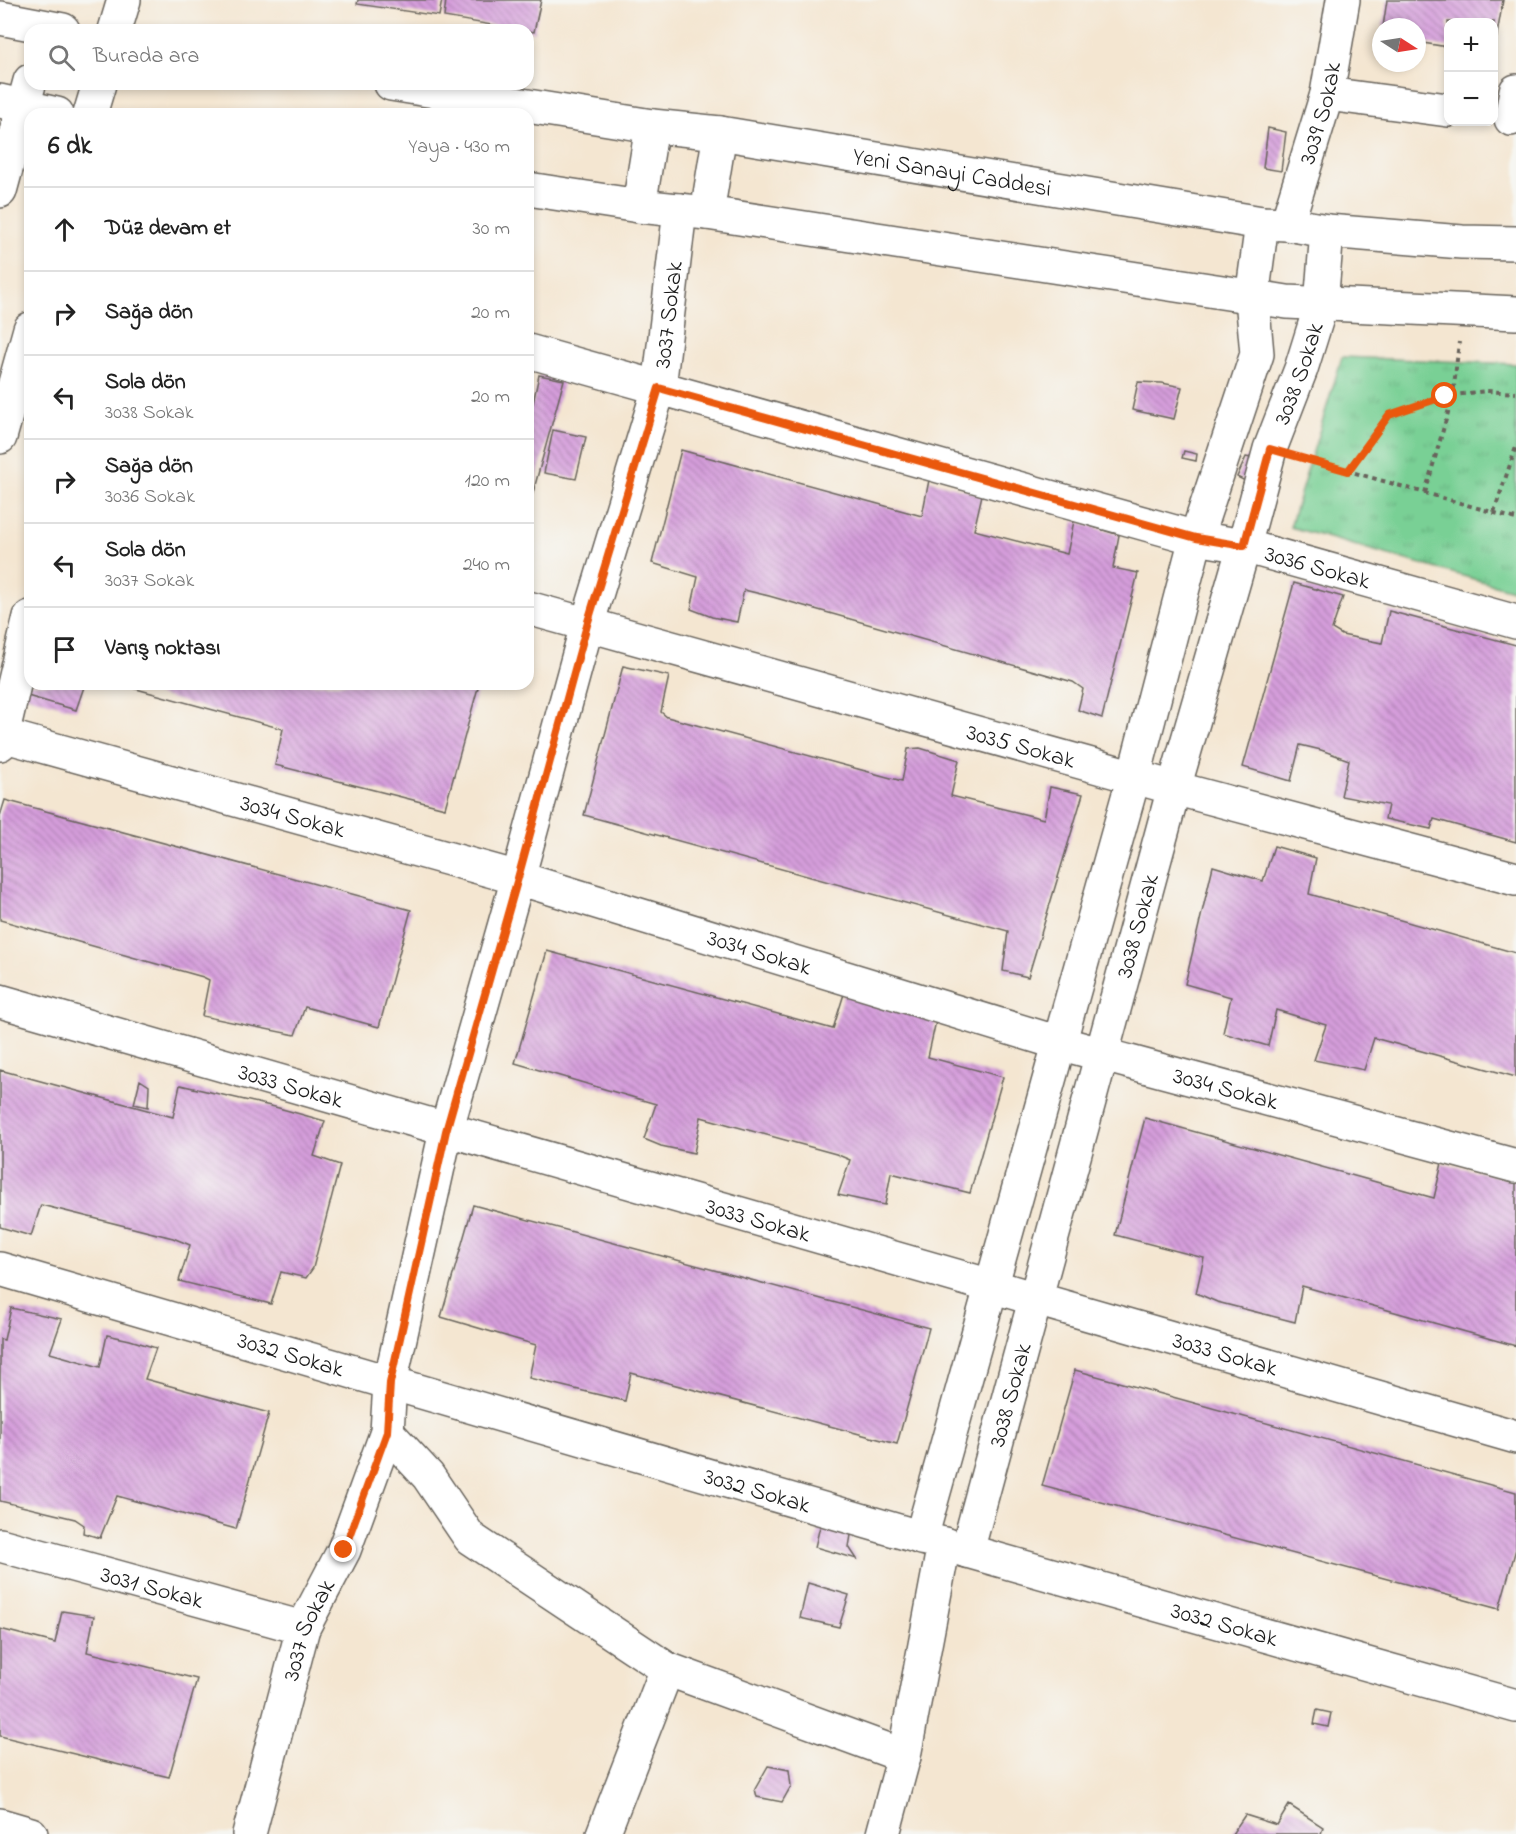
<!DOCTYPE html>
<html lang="tr">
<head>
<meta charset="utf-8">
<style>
  body { margin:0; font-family:"Indie Flower",sans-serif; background:#f6f6f6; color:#222 }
  .controls { position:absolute; right:18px; top:18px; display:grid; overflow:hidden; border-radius:12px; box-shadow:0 3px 9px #0003 }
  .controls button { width:54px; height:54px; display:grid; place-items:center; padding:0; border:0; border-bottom:2px solid #e0e0e0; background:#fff; color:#222; font:30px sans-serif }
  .compass { position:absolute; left:1372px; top:18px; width:54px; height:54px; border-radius:50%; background:#fff; box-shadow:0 3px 9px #0003; rotate:102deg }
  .stop { position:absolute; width:18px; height:18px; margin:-14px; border:4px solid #ea580c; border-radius:50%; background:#fff }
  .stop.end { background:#ea580c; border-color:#fff; box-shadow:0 2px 6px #0008 }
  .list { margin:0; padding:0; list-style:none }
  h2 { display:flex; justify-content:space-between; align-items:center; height:78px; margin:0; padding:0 24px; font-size:26px }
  h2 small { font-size:20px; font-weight:400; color:#767676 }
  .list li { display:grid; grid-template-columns:39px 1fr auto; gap:18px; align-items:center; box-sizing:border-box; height:84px; padding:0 24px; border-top:2px solid #e0e0e0 }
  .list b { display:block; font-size:22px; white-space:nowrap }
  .list p { margin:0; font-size:20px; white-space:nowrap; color:#767676 }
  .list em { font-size:20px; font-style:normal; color:#767676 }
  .icon { flex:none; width:33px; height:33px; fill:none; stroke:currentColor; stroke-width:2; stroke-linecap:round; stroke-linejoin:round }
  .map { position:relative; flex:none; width:1516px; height:1834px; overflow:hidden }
  .search { position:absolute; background:#fff; box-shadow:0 3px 9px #0003; left:24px; top:24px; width:510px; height:66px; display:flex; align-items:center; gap:15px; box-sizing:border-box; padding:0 21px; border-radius:18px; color:#767676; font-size:22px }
  .panel { position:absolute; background:#fff; box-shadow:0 3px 9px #0003; left:24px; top:108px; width:510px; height:582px; border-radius:18px }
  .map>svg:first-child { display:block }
  .park { fill:url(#park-tufts); stroke:#4a7658; stroke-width:1.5 }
  .building { fill:url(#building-back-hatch) }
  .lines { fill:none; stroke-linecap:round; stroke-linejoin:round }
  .minor-casing { stroke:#68635b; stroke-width:36 }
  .major-casing { stroke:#68635b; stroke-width:36 }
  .path { stroke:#68635b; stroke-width:4; stroke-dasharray:4.5 4.5; stroke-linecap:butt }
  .minor { stroke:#fff; stroke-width:33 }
  .major { stroke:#fff; stroke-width:33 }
  .route { stroke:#ea580c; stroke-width:8 }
  .labels { text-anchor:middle; stroke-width:4.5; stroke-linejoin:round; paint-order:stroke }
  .street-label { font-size:24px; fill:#1c1c1c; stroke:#f6f6f2 }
</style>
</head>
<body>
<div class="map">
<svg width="1516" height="1834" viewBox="0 0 1516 1834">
  <defs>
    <pattern id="park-tufts" width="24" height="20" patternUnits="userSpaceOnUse" patternTransform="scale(1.5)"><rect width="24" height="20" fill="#79d095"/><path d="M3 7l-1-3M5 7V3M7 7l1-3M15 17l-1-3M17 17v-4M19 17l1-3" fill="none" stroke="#68b280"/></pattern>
    <pattern id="building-back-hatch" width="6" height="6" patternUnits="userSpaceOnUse" patternTransform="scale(1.5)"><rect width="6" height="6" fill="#d69edc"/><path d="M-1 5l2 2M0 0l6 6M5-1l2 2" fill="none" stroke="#ad80b2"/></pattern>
  </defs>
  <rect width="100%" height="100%" fill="#f6f6f2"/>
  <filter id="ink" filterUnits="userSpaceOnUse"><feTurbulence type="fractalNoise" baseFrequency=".0167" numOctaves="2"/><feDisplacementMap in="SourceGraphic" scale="12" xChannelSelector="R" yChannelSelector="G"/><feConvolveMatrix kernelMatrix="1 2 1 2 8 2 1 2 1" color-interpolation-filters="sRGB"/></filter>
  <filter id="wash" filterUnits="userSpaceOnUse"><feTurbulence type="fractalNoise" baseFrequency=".008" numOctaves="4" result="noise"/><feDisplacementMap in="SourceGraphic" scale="24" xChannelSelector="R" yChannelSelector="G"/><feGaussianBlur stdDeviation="1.35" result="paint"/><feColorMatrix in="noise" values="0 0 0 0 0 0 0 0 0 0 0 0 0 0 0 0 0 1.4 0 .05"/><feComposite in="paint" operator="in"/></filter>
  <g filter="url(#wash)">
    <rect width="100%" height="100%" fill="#f4e6d1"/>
    <path class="park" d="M1342,357L1516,364V591L1290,527Z"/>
    <g id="blocks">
      <path class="building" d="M358,0H442L439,16L357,4Z
        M446,0H541L534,32L444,17Z
        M1387,0H1503L1495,46L1494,22H1448V47L1417,42V27H1383Z
        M1268,128L1286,132L1281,171L1263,168Z
        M539,375L564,380L529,507L528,402L533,403Z
        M1138,382L1162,383L1182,387L1174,419L1132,410Z
        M553,430L586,437L576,479L544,473Z
        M681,450L922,516L929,480L982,495L974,530L1067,554L1074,521L1119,535L1113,568L1138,573L1102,718L1078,710L1083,689L1073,682L769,596L744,590L737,622L712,617L691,609L698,577L652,563Z
        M1184,451L1197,454L1196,461L1182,458Z
        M1246,457L1256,459L1251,484L1237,477Z
        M1294,583L1343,597L1332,629L1342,635L1382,643L1389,611L1516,645V842L1434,819L1431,829L1385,819L1388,805L1341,796L1349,760L1321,750L1300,745L1291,781L1243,767Z
        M623,666L669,676L661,712L667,717L902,781L908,749L920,748L959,760L951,796L1044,819L1050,787L1083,794L1028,977L1003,971L1008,931L584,815Z
        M30,684H85L76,710L24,695Z
        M118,684H479L445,808L275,765L283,729Z
        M5,800L411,910L379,1027L305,1007L295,1035L202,1016L209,980L203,977L0,920V816Z
        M1274,846L1316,858L1309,894L1516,953V1077L1374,1038L1364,1070L1314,1060L1326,1025L1276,1010L1268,1046L1223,1033L1231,997L1185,984L1213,866L1263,881Z
        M547,951L833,1029L844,994L936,1021L928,1057L1003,1077L970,1193L891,1173L885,1205L838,1195L850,1160L836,1154L701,1117L694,1153L661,1146L644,1139L656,1104L515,1063Z
        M0,1070L173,1117L180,1085L275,1107L325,1121L314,1156L340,1165L313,1268L306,1278L281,1272L271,1304L179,1281L190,1245L173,1238L41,1205L31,1236L0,1227Z
        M140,1080L149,1086L148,1107L134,1104Z
        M1145,1118L1434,1198L1442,1163L1516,1181V1346L1302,1286L1295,1322L1217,1302L1196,1293L1204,1258L1115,1235Z
        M473,1205L929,1328L897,1444L631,1373L625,1401L529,1378L536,1345L441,1317Z
        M11,1308L62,1319L50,1353L100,1367L107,1335L130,1340L156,1348L145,1379L269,1413L236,1529L117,1496L100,1538L83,1533L84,1525L75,1519L0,1501V1339L4,1340Z
        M1075,1370L1516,1492V1549L1499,1609L1042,1486Z
        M821,1522L852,1529L849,1547L857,1559L815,1547Z
        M808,1583L849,1595L839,1627L800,1618Z
        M62,1611L94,1616L87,1652L197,1679L169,1777L0,1736V1629L55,1643Z
        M1317,1710L1331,1713L1328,1727L1314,1724Z
        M768,1766L789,1770L791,1786L782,1802L757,1797L755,1789Z
        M1289,1805L1323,1827L1321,1834H1232L1245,1815L1277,1825Z"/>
    </g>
  </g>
  <g filter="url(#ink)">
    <use href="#blocks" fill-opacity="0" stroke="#68635b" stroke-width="1.5"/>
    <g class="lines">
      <g class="minor-casing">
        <g id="minor">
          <path d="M1327,94L1448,110"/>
          <path d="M1511,119L1516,91"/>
          <path id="s1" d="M1287,224L1327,94L1343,0"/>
          <path id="s2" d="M528,351L1196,538L1244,546L1516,622"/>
          <path id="s3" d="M528,608L1174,788L1516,879"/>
          <path id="s4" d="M2,735L518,878L1059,1043L1516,1166"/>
          <path d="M0,744L30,617"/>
          <path id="s5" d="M0,1001C505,1148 1011,1291 1516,1437"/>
          <path id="s6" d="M0,1269L967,1551L1516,1706"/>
          <path d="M387,1432L428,1476L470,1538L667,1669L904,1756"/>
          <path d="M921,1538L1134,776L1196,538L1257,354L1252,298"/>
          <path id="s7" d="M0,1545L303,1628"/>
          <path id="s8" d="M967,1551L1174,788L1244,546L1270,449L1301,369L1321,305"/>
          <path d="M0,1825L31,1834"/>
          <path id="s9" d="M249,1834L303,1628L344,1550L387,1432L390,1383L446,1131L518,878L587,625L659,388L680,210"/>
          <path d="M603,1834L667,1669"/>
          <path d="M883,1834L904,1756L944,1544"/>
        </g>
      </g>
      <g class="major-casing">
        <g id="major">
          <path d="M0,18L63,30"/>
          <path d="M115,30L124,0"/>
          <path id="s10" d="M391,84L652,126L720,133L1262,223L1287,224L1327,231L1462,242L1516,243"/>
          <path d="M0,101L57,114"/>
          <path d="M90,114L99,84"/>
          <path d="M528,189L639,206L707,213L1287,302L1516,313"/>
          <path d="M0,191L30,81"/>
          <path d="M639,206L652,126"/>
          <path d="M707,213L720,133"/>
          <path d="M1252,298L1262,223"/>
          <path d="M1321,305L1327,231"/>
          <path d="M0,437L30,329"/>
        </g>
      </g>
      <path class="path" d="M1303,458L1516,519
        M1348,471L1389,415L1445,396L1487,391L1516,393
        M1425,493L1453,395L1459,342
        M1494,512L1516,447"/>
      <use href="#minor" class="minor"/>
      <use href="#major" class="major"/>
    </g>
  </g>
  <g class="lines" filter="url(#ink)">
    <path class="route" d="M344,1550L387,1432L390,1383L446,1131L518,878L587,625L659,388L1196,538L1244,546L1270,449L1348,471L1389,415L1445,396"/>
  </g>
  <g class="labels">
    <g class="street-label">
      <text dy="8" stroke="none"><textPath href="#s1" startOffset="116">3039 Sokak</textPath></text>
      <text dy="8" stroke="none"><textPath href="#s10" startOffset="568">Yeni Sanayi Caddesi</textPath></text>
      <text dy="8" stroke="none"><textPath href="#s9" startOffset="1581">3037 Sokak</textPath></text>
      <text dy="8" stroke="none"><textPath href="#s8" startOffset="1224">3038 Sokak</textPath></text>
      <text dy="8" stroke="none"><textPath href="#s2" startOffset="819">3036 Sokak</textPath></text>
      <text dy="8" stroke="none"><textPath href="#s3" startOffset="512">3035 Sokak</textPath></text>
      <text dy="8" stroke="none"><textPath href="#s4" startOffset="302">3034 Sokak</textPath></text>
      <text dy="8" stroke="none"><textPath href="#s8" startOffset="648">3038 Sokak</textPath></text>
      <text dy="8" stroke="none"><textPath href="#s4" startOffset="788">3034 Sokak</textPath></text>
      <text dy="8" stroke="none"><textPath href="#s5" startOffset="303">3033 Sokak</textPath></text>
      <text dy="8" stroke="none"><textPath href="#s4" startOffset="1274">3034 Sokak</textPath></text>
      <text dy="8" stroke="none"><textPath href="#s5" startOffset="789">3033 Sokak</textPath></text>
      <text dy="8" stroke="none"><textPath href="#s5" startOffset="1275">3033 Sokak</textPath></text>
      <text dy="8" stroke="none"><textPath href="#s6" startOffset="303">3032 Sokak</textPath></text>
      <text dy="8" stroke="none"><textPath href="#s8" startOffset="162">3038 Sokak</textPath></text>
      <text dy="8" stroke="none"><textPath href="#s6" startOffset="789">3032 Sokak</textPath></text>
      <text dy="8" stroke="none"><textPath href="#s7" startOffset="158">3031 Sokak</textPath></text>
      <text dy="8" stroke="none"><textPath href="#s6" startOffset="1275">3032 Sokak</textPath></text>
      <text dy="8" stroke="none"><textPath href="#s9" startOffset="213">3037 Sokak</textPath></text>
    </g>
  </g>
</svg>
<div class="controls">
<button>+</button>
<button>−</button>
</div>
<svg class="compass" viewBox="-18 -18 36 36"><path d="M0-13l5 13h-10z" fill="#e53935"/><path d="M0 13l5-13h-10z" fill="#767676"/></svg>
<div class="stop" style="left:1445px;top:396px"></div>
<div class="stop end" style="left:344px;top:1550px"></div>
<div class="search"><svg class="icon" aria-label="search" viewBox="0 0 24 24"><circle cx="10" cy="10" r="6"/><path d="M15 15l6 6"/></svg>Burada ara</div>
<section class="panel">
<h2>6 dk<small>Yaya · 430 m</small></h2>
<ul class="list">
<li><svg class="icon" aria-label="ahead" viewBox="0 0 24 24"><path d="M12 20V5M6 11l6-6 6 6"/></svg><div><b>Düz devam et</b></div><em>30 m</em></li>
<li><svg class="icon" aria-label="right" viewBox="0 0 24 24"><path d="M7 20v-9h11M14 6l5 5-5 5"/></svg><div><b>Sağa dön</b></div><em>20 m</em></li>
<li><svg class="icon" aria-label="left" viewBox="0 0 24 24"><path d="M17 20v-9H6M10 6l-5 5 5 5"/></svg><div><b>Sola dön</b><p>3038 Sokak</p></div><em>20 m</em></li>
<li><svg class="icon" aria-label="right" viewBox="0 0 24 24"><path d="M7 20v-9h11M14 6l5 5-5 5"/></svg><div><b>Sağa dön</b><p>3036 Sokak</p></div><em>120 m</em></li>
<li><svg class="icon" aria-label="left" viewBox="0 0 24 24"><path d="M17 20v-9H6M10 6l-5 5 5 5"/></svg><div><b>Sola dön</b><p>3037 Sokak</p></div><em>240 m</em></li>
<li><svg class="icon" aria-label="arrive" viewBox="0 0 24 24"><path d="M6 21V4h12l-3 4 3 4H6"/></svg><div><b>Varış noktası</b></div></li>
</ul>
</section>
</div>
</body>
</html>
